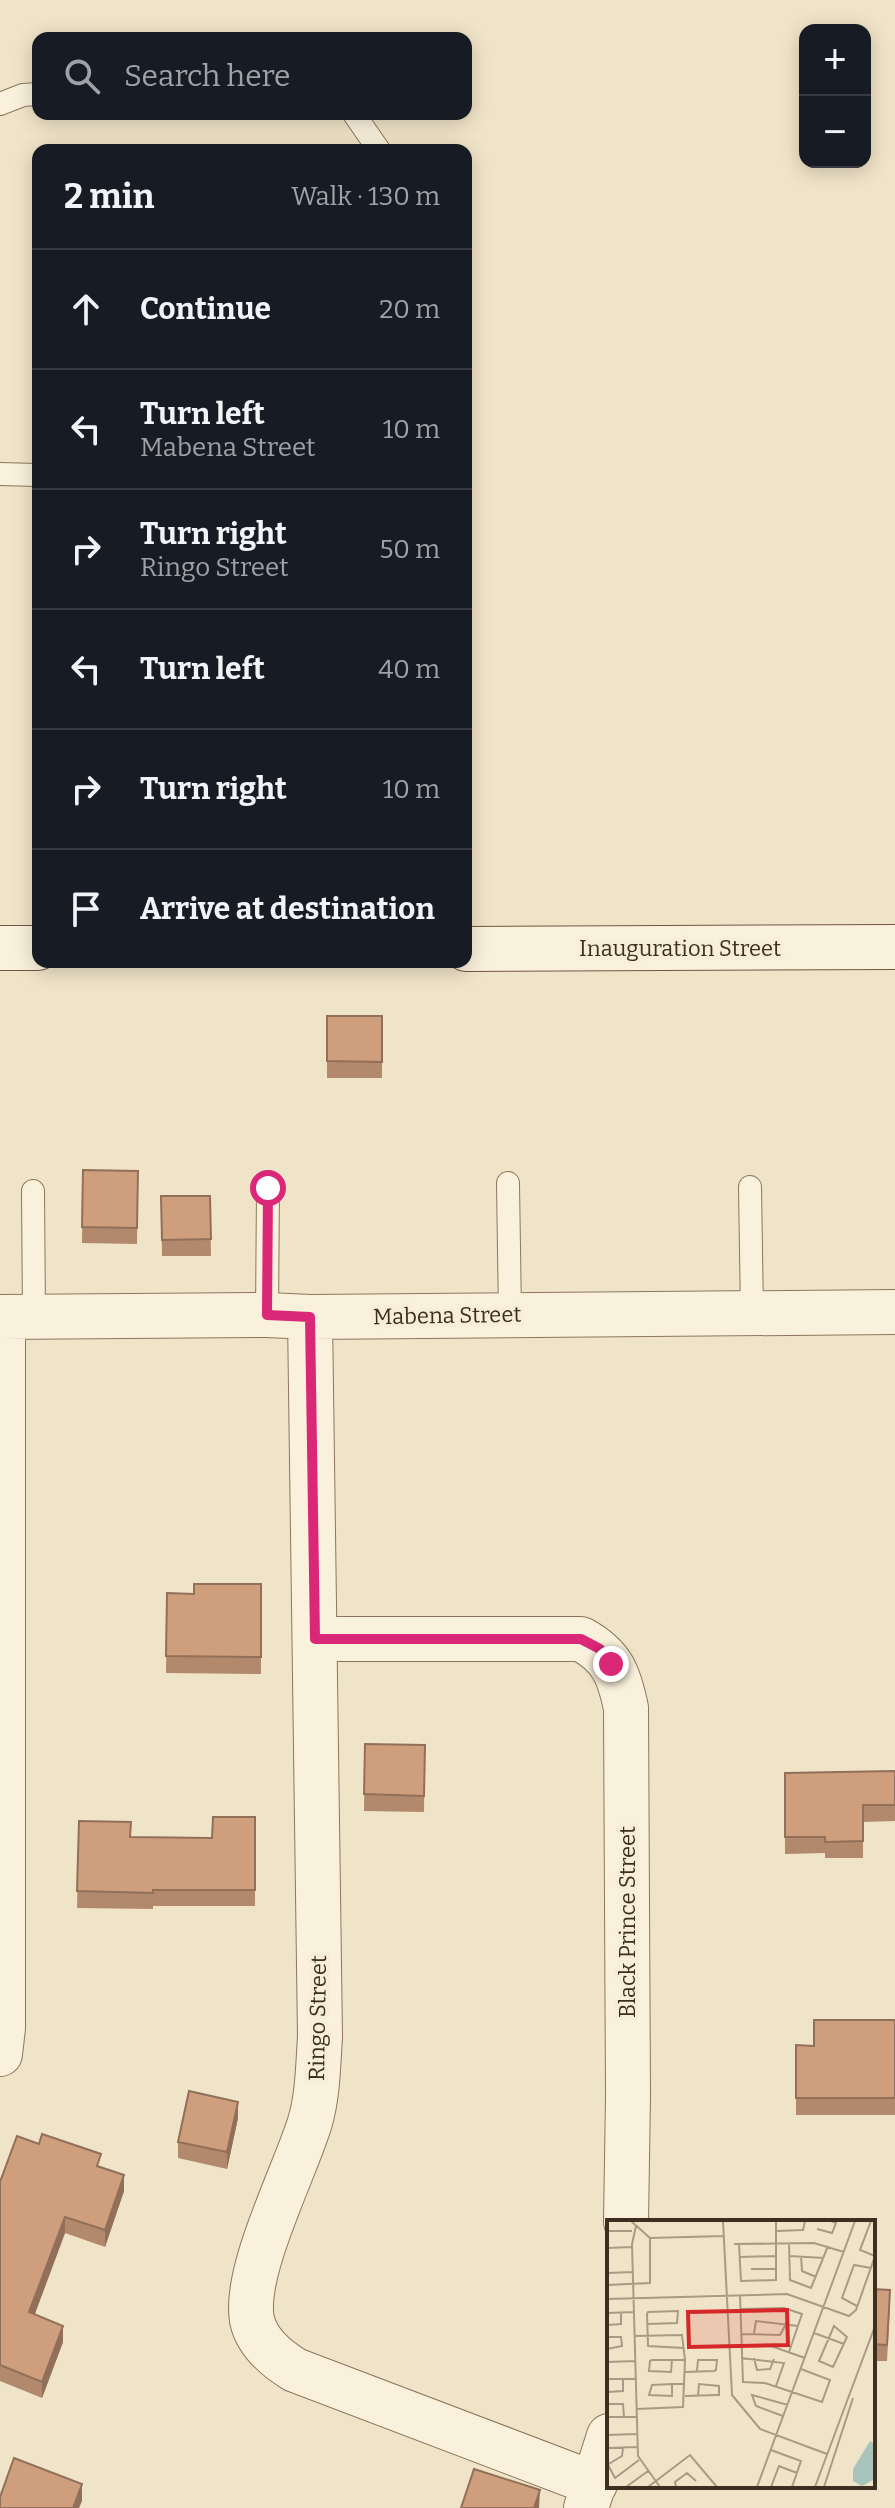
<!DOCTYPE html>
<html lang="en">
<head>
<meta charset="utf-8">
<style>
  body { margin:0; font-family:Bitter,serif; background:#242831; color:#f1f3f6 }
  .controls { position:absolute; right:24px; top:24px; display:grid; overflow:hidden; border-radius:16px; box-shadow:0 4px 20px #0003 }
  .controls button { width:72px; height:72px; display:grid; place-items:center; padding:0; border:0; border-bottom:2px solid #363941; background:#171b24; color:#f1f3f6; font:40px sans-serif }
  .stop { position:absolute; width:24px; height:24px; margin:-18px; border:6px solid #db2777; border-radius:50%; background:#fff }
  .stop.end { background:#db2777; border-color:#fff; box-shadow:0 2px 8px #0008 }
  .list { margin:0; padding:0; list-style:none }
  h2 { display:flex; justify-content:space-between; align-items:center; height:104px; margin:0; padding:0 32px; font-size:34px }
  h2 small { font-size:26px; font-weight:400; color:#9ea1a6 }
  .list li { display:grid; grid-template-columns:52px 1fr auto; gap:24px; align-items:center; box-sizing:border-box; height:120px; padding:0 32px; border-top:2px solid #363941 }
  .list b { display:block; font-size:30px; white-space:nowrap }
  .list p { margin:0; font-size:26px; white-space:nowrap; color:#9ea1a6 }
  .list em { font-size:26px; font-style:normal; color:#9ea1a6 }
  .icon { flex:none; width:44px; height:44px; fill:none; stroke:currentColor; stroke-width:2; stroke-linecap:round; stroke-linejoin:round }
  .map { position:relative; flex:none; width:895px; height:2508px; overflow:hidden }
  .search { position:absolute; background:#171b24; box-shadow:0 4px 20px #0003; left:32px; top:32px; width:440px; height:88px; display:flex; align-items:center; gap:20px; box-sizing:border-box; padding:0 28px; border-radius:16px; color:#9ea1a6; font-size:30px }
  .panel { position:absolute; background:#171b24; box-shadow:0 4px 20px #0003; left:32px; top:144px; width:440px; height:824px; border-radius:16px }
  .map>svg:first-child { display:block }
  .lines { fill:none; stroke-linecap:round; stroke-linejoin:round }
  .lane-casing { stroke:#8d765c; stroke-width:24 }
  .street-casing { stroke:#8d765c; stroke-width:46 }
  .secondary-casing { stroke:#6f573f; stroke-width:46 }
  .lane { stroke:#faf1dc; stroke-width:22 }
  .street { stroke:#faf1dc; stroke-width:44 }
  .secondary { stroke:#faf1dc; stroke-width:44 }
  .wall { fill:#b2896c }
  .shaded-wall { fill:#916f58 }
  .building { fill:#cf9f7d; stroke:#916f58; stroke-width:2 }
  .route { stroke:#db2777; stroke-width:10 }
  .labels { text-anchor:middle; stroke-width:8; stroke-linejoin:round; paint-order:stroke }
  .street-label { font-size:22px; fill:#3d2e20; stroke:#f7eed8 }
  .inset-road { fill:none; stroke:#a89b85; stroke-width:2 }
  .view { fill:#d62828; fill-opacity:0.15; stroke:#d62828; stroke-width:4 }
  .inset-edge { fill:none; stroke:#3d2e20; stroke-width:4 }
</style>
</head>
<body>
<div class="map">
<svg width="895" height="2508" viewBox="0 0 895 2508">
  <rect width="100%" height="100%" fill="#f0e4c8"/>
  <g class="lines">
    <g class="lane-casing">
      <path id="lane" d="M0,104L23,95L38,94
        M354,114L379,150
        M0,474L38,475
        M508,1183L510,1314
        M750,1187L752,1313
        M33,1191L34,1318
        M267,1315L268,1188"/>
    </g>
    <g class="street-casing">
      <path id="street" d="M0,1317L267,1315L310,1317L895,1312
        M310,1317L320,2037C318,2065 318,2095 310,2122C295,2172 243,2271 252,2320C257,2343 277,2359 295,2370L595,2484
        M315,1639H581C612,1656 619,1674 626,1708L628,2096L626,2222
        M0,2054L3,2028V1317
        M586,2508L609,2436"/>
    </g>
    <g class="secondary-casing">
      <path id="secondary" d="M0,948H38
        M466,949L895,947"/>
    </g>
    <use href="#lane" class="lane"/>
    <use href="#street" class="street"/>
    <use href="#secondary" class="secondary"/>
  </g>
  <path class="wall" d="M327,1016H382V1078H327Z
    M83,1170L138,1171L137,1244L82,1243Z
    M161,1196H210L211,1256H162Z
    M261,1584V1674L166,1673L167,1593L194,1594Z
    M365,1744L425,1745L424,1812L364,1811Z
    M895,1771V1821L863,1822V1858H825V1853L785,1854V1773Z
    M255,1817V1906H153V1909L77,1908L79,1821L131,1837L212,1838Z
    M895,2020V2115H796V2045L814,2046Z
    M238,2118L227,2169L178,2158V2142Z
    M101,2167L124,2191L105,2247L65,2233L35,2314L63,2342L42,2398L0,2381V2182Z
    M873,2289L890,2306L887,2361H873Z"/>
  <path class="shaded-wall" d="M238,2102V2118L227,2169V2152Z
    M124,2175V2191L105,2247V2230Z
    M65,2217V2233L29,2329V2312Z
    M63,2326V2342L42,2398V2382Z
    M82,2484V2501L79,2508H73Z
    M540,2490L539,2508H534Z"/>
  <path class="building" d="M327,1016H382V1062L327,1061Z
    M83,1170L138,1171L137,1228L82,1227Z
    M161,1196H210L211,1239L162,1240Z
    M194,1584H261V1657L166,1656L167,1593L194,1594Z
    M365,1744L425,1745L424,1796L364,1794Z
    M895,1771V1805H863V1841L825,1842V1837H785V1773Z
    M213,1817H255V1890H153V1893L77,1891L79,1821L131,1822L130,1837L212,1838Z
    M814,2020H895V2098H796V2045L814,2046Z
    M189,2091L238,2102L227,2152L178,2142Z
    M42,2134L101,2154L97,2166L124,2175L105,2230L65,2217L29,2312L63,2326L42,2382L0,2365V2182L17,2136L39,2144Z
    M873,2289L890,2290L887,2345L873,2344Z
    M14,2458L82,2484L73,2508H0V2497Z
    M474,2469L540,2490L534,2508H461Z"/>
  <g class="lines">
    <path class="route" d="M268,1188L267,1315L310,1317L315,1639H581L600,1649L611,1664"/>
  </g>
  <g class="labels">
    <g class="street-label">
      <text x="680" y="956">Inauguration Street</text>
      <text transform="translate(447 1315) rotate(-1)" y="8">Mabena Street</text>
      <text transform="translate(627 1922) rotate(-90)" y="8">Black Prince Street</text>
      <text transform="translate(317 2018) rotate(-89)" y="8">Ringo Street</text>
    </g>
  </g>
  <g transform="translate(607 2220)">
    <rect width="268" height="268" fill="#f0e4c8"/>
    <path d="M263,221L268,224V259L255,266L246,261V249Z" fill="#a9c4bc"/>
    <path class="inset-road" d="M24,1L43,18L117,16M116,1L125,175L153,209L220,234M264,1L253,30L268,36M29,6L25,24L31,236L53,267M210,9L225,13L229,3L224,1M0,11H25M169,11L196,10L198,1M182,23L183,60L204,68L221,26M127,24L207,23L237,32M132,24L134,61L169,60V1M0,28L25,27M182,36L217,38M194,36L195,51L209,57M132,37L169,36M144,49H170M0,53L26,52M0,65L43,63V18M133,76L136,162L158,163L215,182L223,160L194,149M0,79L180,74L242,96L249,90L268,36M250,86L235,78L247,45L264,48M133,89L177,88L195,94L182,132M0,93L27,92M40,104L70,103L71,91L41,92L40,94L41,125V126L77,128M0,105L14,104V92M227,106L240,117L226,147L212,141ZM147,113L149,101L191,106M207,113L237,124M134,114L173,115L180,102M28,116L75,115L78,140L76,187L29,189M0,117H14L15,126L0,129M134,126H164L198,138M134,138L177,143L169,166M147,138L150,150L163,149L167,139M65,140L64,152L42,151L43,141L45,140H78M0,142L28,141M78,152L107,151L109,150L110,140H91L90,151M0,159H29M65,164V176L42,175L45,165L65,164H78M0,172L16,171V159M78,176L110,175H112V166L92,164L91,176M0,184H16L17,197M176,196L149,186L145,175L181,185M0,197H30M0,215L30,214M0,228L30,227M164,230L194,241L185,267M0,243L8,258L32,240M0,245L15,236L16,228M19,267L41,251M41,267L83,235L110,267M69,267L68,262L80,253L89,261M150,267L248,1M164,267L172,246L190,253M208,267L268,106M217,267L246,178"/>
    <path class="view" d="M180,90L181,125L82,127L81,92Z"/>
    <rect width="268" height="268" class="inset-edge"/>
  </g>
</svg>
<div class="controls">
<button>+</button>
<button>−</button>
</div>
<div class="stop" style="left:268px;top:1188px"></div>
<div class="stop end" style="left:611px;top:1664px"></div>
<div class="search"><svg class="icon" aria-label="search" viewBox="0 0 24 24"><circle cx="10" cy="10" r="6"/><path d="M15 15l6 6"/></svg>Search here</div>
<section class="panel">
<h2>2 min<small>Walk · 130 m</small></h2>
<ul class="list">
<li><svg class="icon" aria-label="ahead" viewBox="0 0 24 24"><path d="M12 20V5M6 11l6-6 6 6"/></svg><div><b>Continue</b></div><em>20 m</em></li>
<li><svg class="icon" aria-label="left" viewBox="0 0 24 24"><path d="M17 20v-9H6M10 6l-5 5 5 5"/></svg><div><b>Turn left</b><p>Mabena Street</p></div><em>10 m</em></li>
<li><svg class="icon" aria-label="right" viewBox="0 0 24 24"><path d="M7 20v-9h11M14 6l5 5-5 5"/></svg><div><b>Turn right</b><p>Ringo Street</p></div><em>50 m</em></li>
<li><svg class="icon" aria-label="left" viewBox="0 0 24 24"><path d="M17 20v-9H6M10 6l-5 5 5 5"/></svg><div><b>Turn left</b></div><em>40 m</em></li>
<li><svg class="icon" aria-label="right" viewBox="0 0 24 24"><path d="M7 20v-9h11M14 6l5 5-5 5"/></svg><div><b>Turn right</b></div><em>10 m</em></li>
<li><svg class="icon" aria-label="arrive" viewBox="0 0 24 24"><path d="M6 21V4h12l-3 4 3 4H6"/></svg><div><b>Arrive at destination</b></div></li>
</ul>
</section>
</div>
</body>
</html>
